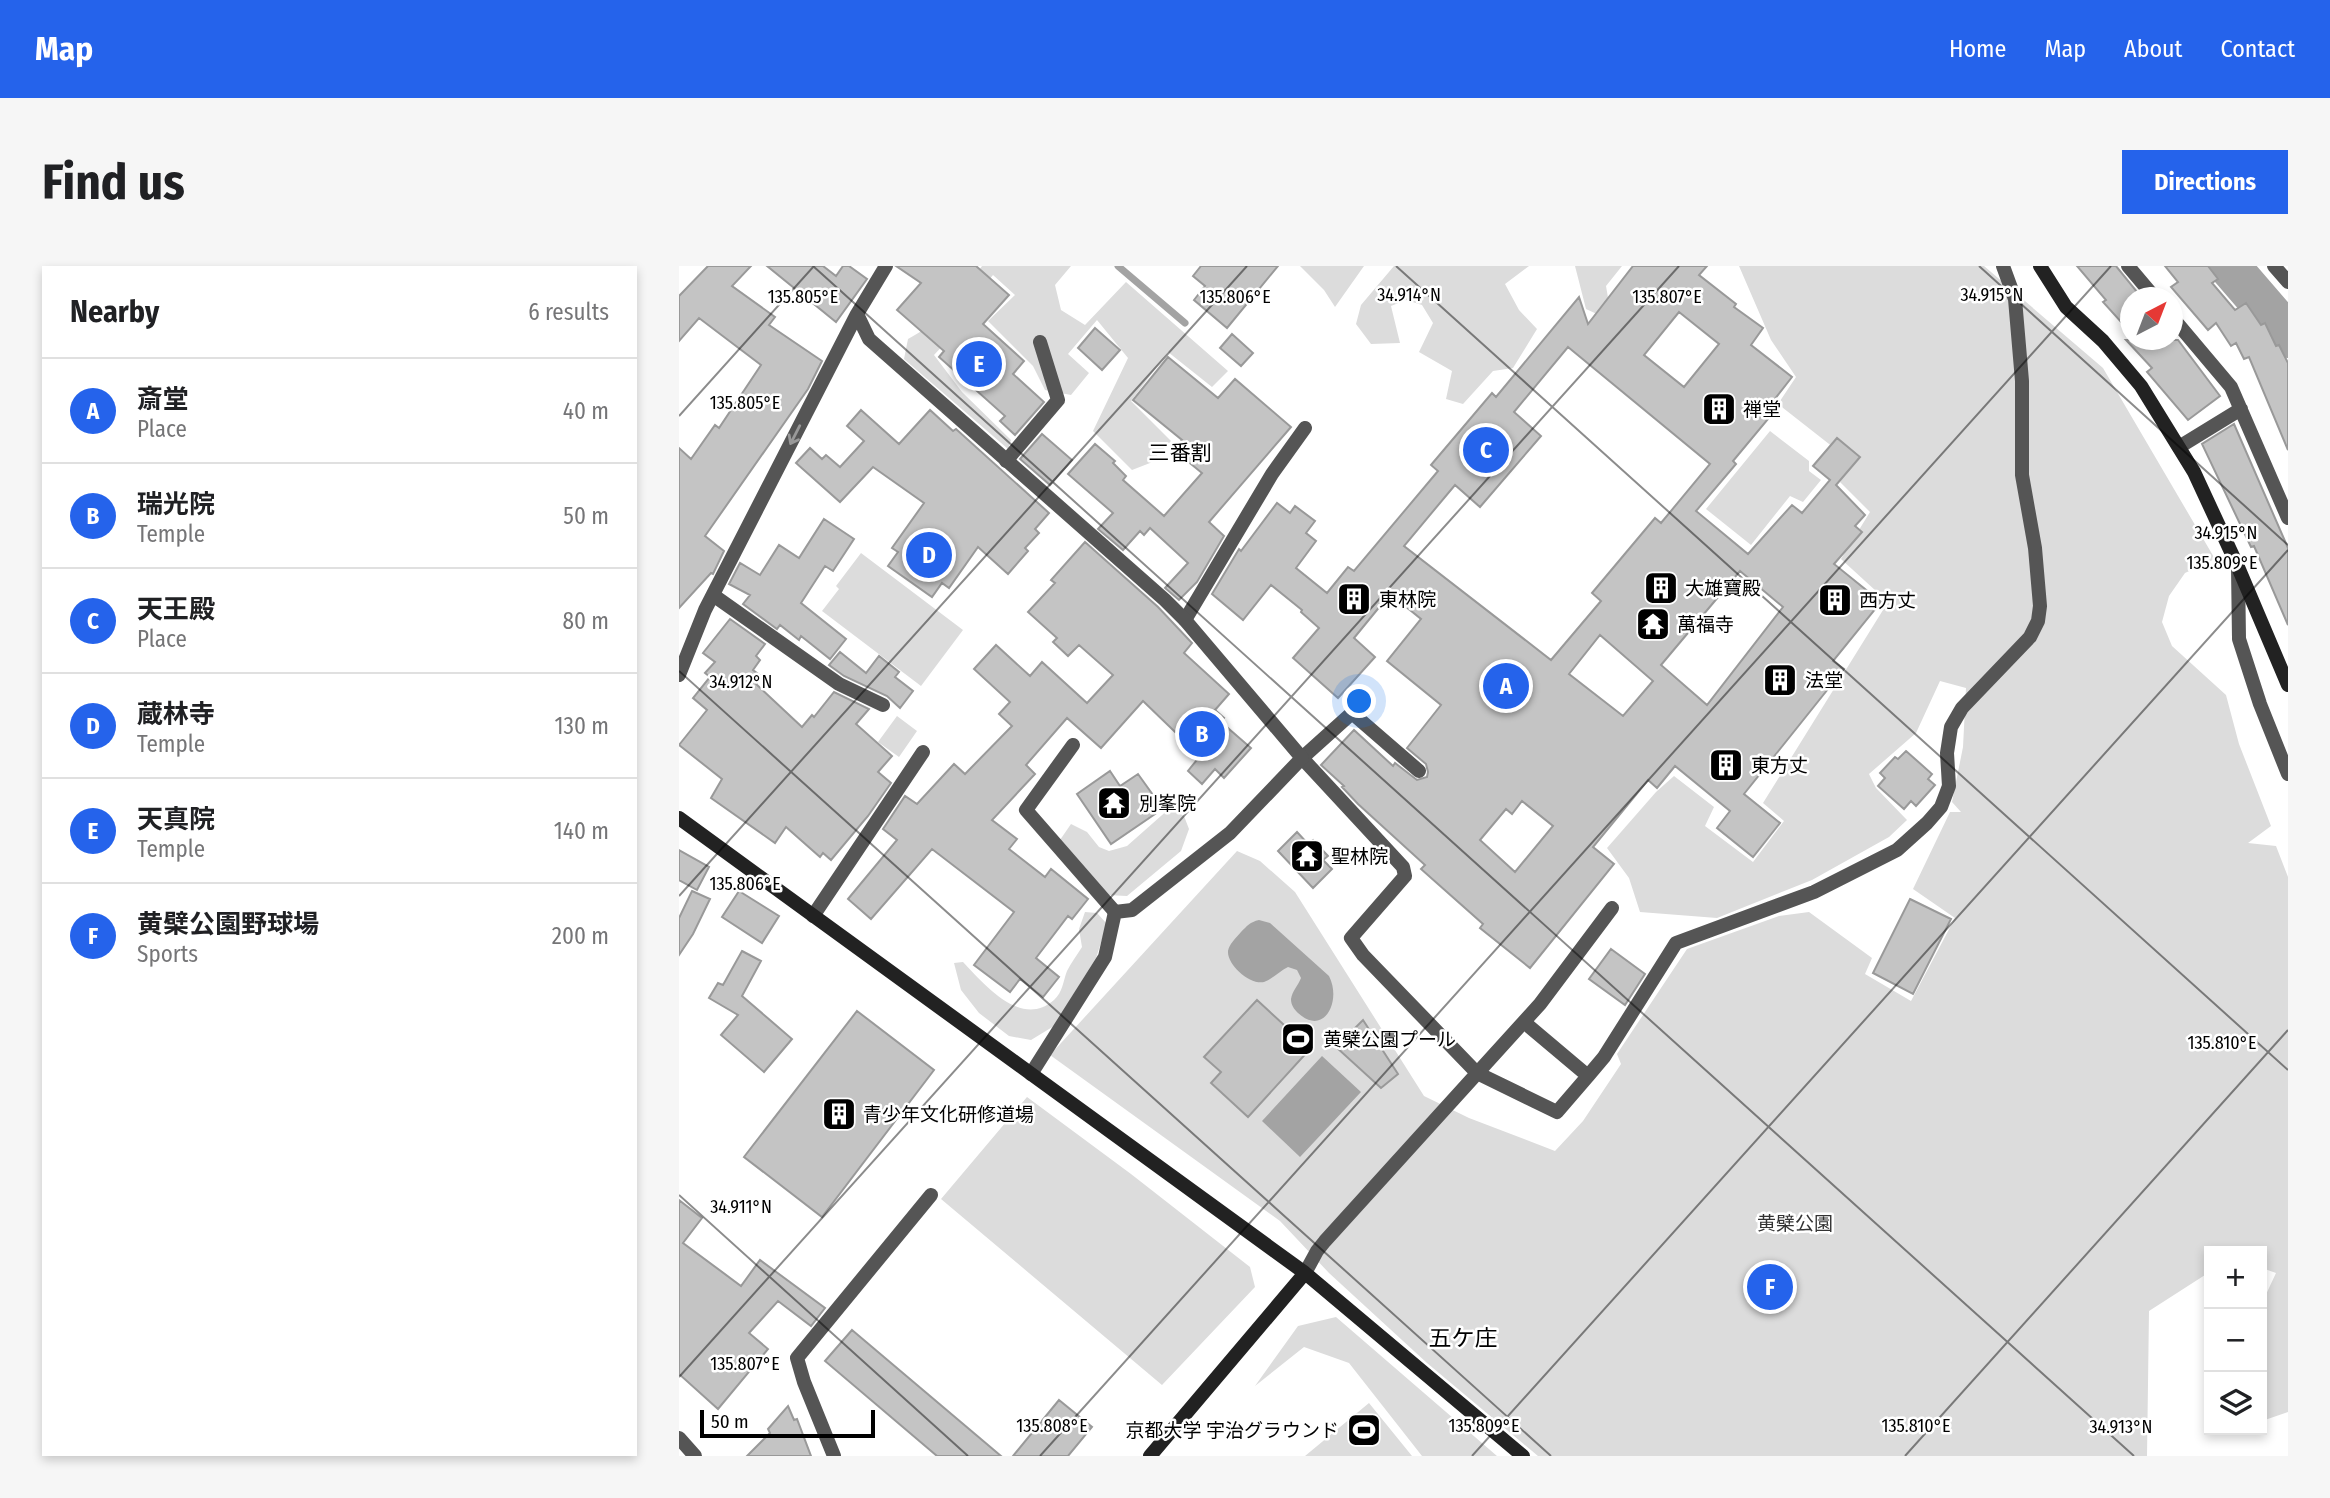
<!DOCTYPE html>
<html lang="en">
<head>
<meta charset="utf-8">
<style>
  body { margin:0; font-family:"Fira Sans Condensed","Noto Sans JP",sans-serif; background:#f6f6f6; color:#202124 }
  .controls { position:absolute; right:21px; bottom:21px; display:grid; overflow:hidden; border-radius:0px; box-shadow:0 4px 10px #0003 }
  .controls button { width:63px; height:63px; display:grid; place-items:center; padding:0; border:0; border-bottom:2px solid #e0e0e0; background:#fff; color:#202124; font:35px sans-serif }
  .compass { position:absolute; left:1441px; top:21px; width:63px; height:63px; border-radius:50%; background:#fff; box-shadow:0 4px 10px #0003; rotate:42deg }
  .scale { position:absolute; left:21px; bottom:18px; width:175px; box-sizing:border-box; padding-left:7px; border:4px solid #000; border-top:0; font-size:19px; line-height:24px; white-space:nowrap; color:#000; -webkit-text-stroke:5px #fff; paint-order:stroke }
  .you { position:absolute; left:681px; top:436px; width:24px; height:24px; margin:-18px; border:5px solid #fff; border-radius:50%; background:#1a73e8; box-shadow:0 0 0 10px #1a73e833 }
  .badge { display:grid; place-items:center; width:46px; height:46px; border-radius:50%; background:#2563eb; color:#fff; font-size:23px; font-weight:700 }
  .pin { position:absolute; translate:-50% -50%; border:4px solid #fff; box-shadow:0 2px 7px #0006 }
  .list { margin:0; padding:0; list-style:none }
  h2 { display:flex; justify-content:space-between; align-items:center; height:91px; margin:0; padding:0 28px; font-size:30px }
  h2 small { font-size:23px; font-weight:400; color:#757577 }
  .list li { display:grid; grid-template-columns:46px 1fr auto; gap:21px; align-items:center; box-sizing:border-box; height:105px; padding:0 28px; border-top:2px solid #e0e0e0 }
  .list b { display:block; font-size:26px; white-space:nowrap }
  .list p { margin:0; font-size:23px; white-space:nowrap; color:#757577 }
  .list em { font-size:23px; font-style:normal; color:#757577 }
  .icon { flex:none; width:38px; height:38px; fill:none; stroke:currentColor; stroke-width:2; stroke-linecap:round; stroke-linejoin:round }
  .map { position:relative; flex:none; width:1609px; height:1190px; overflow:hidden; border-radius:0px }
  header { display:flex; align-items:center; gap:42px; box-sizing:border-box; height:98px; padding:0 35px; background:#2563eb; color:#fff }
  header strong { font-size:33px }
  nav { display:flex; gap:38px; margin-inline-start:auto; font-size:24px }
  .intro { display:flex; align-items:center; justify-content:space-between; box-sizing:border-box; height:168px; padding:0 42px }
  h1 { margin:0; font-size:49px }
  .button { padding:18px 32px; border-radius:0px; background:#2563eb; color:#fff; font-size:24px; font-weight:700 }
  main { display:flex; gap:42px; padding:0 42px }
  aside { flex:1; background:#fff; border-radius:0px; box-shadow:0 4px 10px #0003 }
  .map>svg:first-child { display:block }
  .green { fill:#dcdcdc }
  .water { fill:#a3a3a3 }
  .lines { fill:none; stroke-linecap:round; stroke-linejoin:round }
  .stream { stroke:#a3a3a3; stroke-width:7 }
  .river { stroke:#a3a3a3; stroke-width:42 }
  .building { fill:#c4c4c4; stroke:#999; stroke-width:2; fill-rule:evenodd }
  .lane { stroke:#555; stroke-width:14 }
  .street { stroke:#555; stroke-width:14 }
  .secondary { stroke:#222; stroke-width:14 }
  .oneway { stroke:#999 }
  .ticks { fill:none; stroke:#000; stroke-width:2; stroke-opacity:0.45 }
  .labels { text-anchor:middle; stroke-width:5; stroke-linejoin:round; paint-order:stroke }
  .poi-label { font-size:19px; fill:#000; stroke:#fff; text-anchor:start }
  .park-label { font-size:19px; fill:#333; stroke:#fff }
  .neighbourhood-label { font-size:21px; fill:#000; stroke:#fff }
  .quarter-label { font-size:23px; fill:#000; stroke:#fff }
  .ticks-label { font-size:18px; text-anchor:middle; fill:#000; stroke:#fff; stroke-width:5; stroke-linejoin:round; paint-order:stroke }
</style>
</head>
<body>
<header>
<strong>Map</strong>
<nav><a>Home</a><a>Map</a><a>About</a><a>Contact</a></nav>
</header>
<div class="intro"><h1>Find us</h1><a class="button">Directions</a></div>
<main>
<aside>
<h2>Nearby<small>6 results</small></h2>
<ul class="list">
<li><span class="badge">A</span><div><b>斎堂</b><p>Place</p></div><em>40 m</em></li>
<li><span class="badge">B</span><div><b>瑞光院</b><p>Temple</p></div><em>50 m</em></li>
<li><span class="badge">C</span><div><b>天王殿</b><p>Place</p></div><em>80 m</em></li>
<li><span class="badge">D</span><div><b>蔵林寺</b><p>Temple</p></div><em>130 m</em></li>
<li><span class="badge">E</span><div><b>天真院</b><p>Temple</p></div><em>140 m</em></li>
<li><span class="badge">F</span><div><b>黄檗公園野球場</b><p>Sports</p></div><em>200 m</em></li>
</ul>
</aside>
<div class="map">
<svg width="1609" height="1190" viewBox="0 0 1609 1190">
  <rect width="100%" height="100%" fill="#fff"/>
  <path class="green" d="M303,0H392L376,19L382,44L406,59L447,16L549,105L533,121L489,86L452,135L492,175L471,197L453,204L414,165L449,92L418,54L389,88L410,107L392,129L366,124L354,100L309,55L336,29L314,9L293,35L298,43L255,89L283,126L332,174L329,183L225,93L229,73C263,55 281,29 303,0Z
    M621,0H685L656,41L645,24Z
    M715,0H850L826,18L840,44L858,63L834,102L814,105L784,138L767,133L773,105L740,86L754,57L743,39L727,34L712,40L721,77L692,78L677,58L682,39Z
    M896,0H943L927,20L933,55L907,43Z
    M1060,0H1305L1424,102L1536,293L1506,307L1490,330L1483,356L1493,380L1547,429L1560,478L1592,560L1569,577L1597,580L1609,611V1146L1583,1155V1037L1597,1007L1583,1002V985H1530V1009H1526L1470,1045L1468,1190H859L748,1097L650,1007L601,955L371,789L558,585L581,595L616,626L745,830L790,852L876,885L904,855L942,798L938,788L1008,683L1100,650L1130,646L1193,692L1186,708L1232,735L1276,652L1234,623L1271,546H1282L1273,536L1284,481L1287,422L1261,415L1237,467L1190,508L1197,522L1228,554L1210,571L1133,614L1038,652L961,646L950,612L928,582L977,526L995,510L1035,541L1026,560L1074,596L1105,555L1084,537L1209,336L1162,293L1191,246L1161,216L1173,196L1099,138L1117,111L1092,74Z
    M1091,165L1130,195V205L1142,214L1124,236L1111,230L1072,279L1027,243Z
    M182,287L284,364L242,420L143,345L160,323L157,320Z
    M218,450L238,465L220,491L199,476Z
    M491,542L505,550L510,563L502,585L448,630L427,629L381,574L392,558L408,566L420,581L430,585L448,580Z
    M406,646L418,647L428,658L417,692L375,760L352,774L330,770L300,747L282,724L275,697L284,696C305,718 342,763 375,734C384,726 384,715 388,705C392,697 398,689 403,681L400,663Z
    M348,831L452,908L571,1001L576,1021L483,1119L262,933Z
    M657,1051L818,1190H743L670,1097L625,1081L576,1120L619,1060Z
    M690,1137L733,1190H626Z"/>
  <path class="water" d="M580,654L591,657L650,710C663,735 645,771 619,747C615,743 612,739 612,733C613,725 619,720 622,712L618,704L609,701C601,705 593,713 585,716C571,719 548,699 549,685C550,678 557,672 562,666C568,660 571,656 580,654Z
    M643,790L682,826L621,891L583,855Z"/>
  <g class="lines">
    <path class="stream" d="M439,0L506,57"/>
    <path class="river" d="M1550,0L1607,66L1609,71"/>
  </g>
  <path class="building" d="M29,0H72L53,20L96,51L90,59L143,95L129,123L26,270L45,285L34,308L32,307L0,342V182L12,193L36,159L40,162L82,99L20,52L0,75V30Z
    M88,0H144L157,10L164,0H170L188,13L157,56Z
    M217,0H297L330,29L304,58L345,95L334,108L365,136L336,169L321,155L326,150L260,91L265,85L218,44L242,17Z
    M522,0H599L548,62L515,34L526,20L514,10Z
    M954,0H1028L1020,9L1057,38L1055,41L1084,62L1072,79L1113,111L1088,143L1094,147L1054,195L1057,198L1017,245L1069,288L1113,239L1123,247L1151,214L1134,200L1158,172L1181,191L1157,219L1186,249L1176,260L1183,266L1155,298L1202,336L1154,395L1165,403L1065,528L1101,557L1074,591L1038,562L1051,545L996,500L978,522L969,514L914,581L935,598L851,702L801,662L804,658L742,603L746,599L679,538L663,521L665,520L642,499L675,464L714,500L716,497L738,514L748,511L749,506L747,498L728,482L762,439L708,395L742,353L711,328L675,372L696,391L659,432L614,392L640,362L622,346L623,344L592,319L564,354L533,328L560,283L562,285L598,237L611,247L616,240L636,255L627,267L637,275L617,302L648,327L669,301L675,305L759,205L752,199L813,127L817,131L900,31L909,58ZM1000,46L1040,78L1005,121L965,89ZM889,81L1031,198L982,257L976,252L913,327L922,335L872,394L725,280L776,219L801,241L862,170L835,146ZM1061,305L1104,341L1028,439L982,399ZM921,369L974,415L944,450L890,408ZM843,535L874,560L836,606L801,574L827,543L833,548Z
    M1398,0H1437L1463,32H1452V67L1424,36L1427,34Z
    M1486,0H1529L1539,13L1533,17L1556,44L1567,37L1582,59L1586,57L1597,80L1600,79L1609,97V184L1570,91L1565,93L1557,77L1552,80L1537,57L1529,64L1492,21L1499,16Z
    M416,62L441,84L423,104L399,82Z
    M553,68L574,87L562,100L541,82Z
    M1447,74H1499L1541,130L1509,154L1468,106L1473,102Z
    M489,91L539,132L556,113L612,161L530,256L545,270L518,316L500,334L486,322L509,297L471,262L465,269L461,265L444,284L419,263L434,247L389,208L416,178L436,195L434,197L447,210L444,214L485,250L523,207L495,184L503,174L454,134Z
    M182,144L220,178L251,144L274,165L277,163L370,247L356,263L360,267L346,282L349,285L329,308L299,281L270,322L263,317L253,331L209,300L219,286L213,282L245,237L194,201L161,236L117,197L131,182L143,193L147,189L161,201L185,175L168,160Z
    M1555,158L1609,282V359L1575,280L1572,281L1523,178Z
    M363,168L393,194L371,219L341,193Z
    M145,253L175,273L154,305L146,300L122,337L167,373L151,393L122,370L120,374L101,359L98,363L64,338L71,329L50,318L61,297L81,309L100,279L120,292Z
    M406,276L479,341L513,377L505,387L550,428L536,444L545,452L542,456L572,482L545,512L536,503L523,518L509,505L521,490L464,435L422,482L388,452L347,499L356,508L313,554L338,573L330,583L366,611L372,603L409,633L393,653L389,650L357,692L380,711L364,731L341,713L331,726L295,699L335,646L253,583L192,653L169,633L218,574L204,563L226,530L238,538L275,498L286,508L333,460L320,448L331,436L295,403L317,379L351,410L363,396L408,437L434,409L400,379L389,390L374,376L378,372L349,346L376,317L372,314Z
    M51,353L86,378L77,390L81,394L74,404L83,411L77,418L123,461L133,449L135,451L155,426L190,443L177,458L213,490L199,506L212,517L189,550L152,594L144,587L141,591L107,561L96,577L32,532L43,513L0,479L28,444L14,432L31,411L26,407L36,396L24,387Z
    M161,386L187,407L200,390L220,406L216,411L234,425L221,442L208,430L165,410L150,399Z
    M1227,485L1253,508L1249,513L1256,519L1237,540L1232,535L1225,543L1199,520L1206,512L1201,507L1216,491L1219,493Z
    M431,505L441,520L459,508L474,529L466,534L476,548L432,578L398,528Z
    M618,566L629,578L634,574L649,590L644,594L653,603L634,622L599,585Z
    M0,584L30,601L18,624L0,614Z
    M13,625L31,633L14,668L0,689V652Z
    M60,625L100,650L83,677L43,651Z
    M1231,633L1272,653L1234,728L1194,707Z
    M932,683L966,708L946,739L910,713Z
    M63,685L82,695L63,730L113,773L85,806L42,769L59,749L30,732L39,717L44,719Z
    M578,734L631,783L569,851L532,817L542,806L525,791Z
    M178,745L255,804L143,951L65,891Z
    M684,754L719,808L702,822L657,781Z
    M0,934L23,952L4,977L62,1020L81,994L146,1042L132,1060L99,1035L70,1067L89,1083L39,1143L0,1108Z
    M173,1064L322,1190H258L146,1095Z
    M380,1134L413,1161L389,1190H334Z
    M109,1140L115,1154L118,1153L132,1190H68L91,1167L89,1163Z"/>
  <g class="lines">
    <path class="lane" d="M1595,0L1609,16
      M327,195L379,134L361,76
      M506,354L593,208L626,162
      M394,479L347,544L436,646
      M740,505L673,447L623,492L724,601L726,610L672,672L684,689L798,807L878,846L909,810
      M845,756L909,810L925,791L997,677L1135,626L1218,584L1248,557L1262,541L1270,520L1268,487L1272,461L1283,442L1351,371L1359,355L1361,340L1356,282L1343,209V115L1336,33L1324,0
      M626,1007L638,985L646,975L861,738L933,642"/>
    <path class="street" d="M1449,0L1476,32
      M178,48L190,73L486,334L506,354L623,492L551,567L453,644L436,646L426,691L352,808
      M1493,51L1552,121L1609,252
      M1500,181L1562,143
      M1559,302L1560,373L1581,438L1609,508
      M34,329L160,418L204,439
      M0,409L26,344L178,48L207,0
      M134,650L244,486
      M0,1172L16,1190
      M155,1190L125,1116L118,1092L252,929"/>
    <path class="secondary" d="M1361,0L1387,41L1424,75L1462,120L1515,206L1559,301L1609,419
      M0,552L626,1007L844,1190
      M471,1190L626,1007"/>
  </g>
  <defs><path id="oneway-shaft" d="M-6 0H5M1.5-3L5.5 0L1.5 3" fill="none" stroke-width="1.6" stroke-linecap="round" stroke-linejoin="round" transform="scale(1.75)"/></defs>
  <use class="oneway" href="#oneway-shaft" transform="translate(116 169) rotate(117)"/>
  <path class="ticks" d="M134,0L1455,1190M717,0L1609,804M1300,0L1609,279M0,150L135,0M0,405L872,1190M0,630L568,0M0,929L289,1190M0,1111L1000,0M361,1190L1432,0M793,1190L1609,284M1226,1190L1609,764"/>
  <defs>
    <g id="building-square" transform="scale(1.75)"><rect x="-9" y="-9" width="18" height="18" rx="4" fill="#000" stroke="#fff"/><path d="M-4-6H4V6H1V3H-1V6H-4ZM-2.5-4.3h1.7v1.8h-1.7ZM.8-4.3h1.7v1.8H.8ZM-2.5-1h1.7V.8h-1.7ZM.8-1h1.7V.8H.8Z" fill="#fff"/></g>
    <g id="temple-square" transform="scale(1.75)"><rect x="-9" y="-9" width="18" height="18" rx="4" fill="#000" stroke="#fff"/><path d="M0-6L5-2H3V0L6.5 2.5H4V6H1.5V3h-3V6H-4V2.5H-6.5L-3 0V-2H-5Z" fill="#fff"/></g>
    <g id="stadium-square" transform="scale(1.75)"><rect x="-9" y="-9" width="18" height="18" rx="4" fill="#000" stroke="#fff"/><path d="M0-5a6.5 5 0 1 0 0 10a6.5 5 0 1 0 0-10ZM-3.5-1.8h7v3.6h-7Z" fill="#fff"/></g>
  </defs>
  <g fill-rule="evenodd">
    <use href="#building-square" x="1040" y="143"/>
    <use href="#building-square" x="982" y="322"/>
    <use href="#building-square" x="675" y="333"/>
    <use href="#building-square" x="1156" y="334"/>
    <use href="#temple-square" x="974" y="358"/>
    <use href="#building-square" x="1101" y="414"/>
    <use href="#building-square" x="1047" y="499"/>
    <use href="#temple-square" x="435" y="537"/>
    <use href="#temple-square" x="628" y="590"/>
    <use href="#stadium-square" x="619" y="773"/>
    <use href="#building-square" x="160" y="848"/>
    <use href="#stadium-square" x="685" y="1164"/>
  </g>
  <g class="labels">
    <g class="poi-label">
      <text x="1064" y="150">禅堂</text>
      <text x="1006" y="329">大雄寶殿</text>
      <text x="700" y="340">東林院</text>
      <text x="1180" y="341">西方丈</text>
      <text x="998" y="365">萬福寺</text>
      <text x="1126" y="421">法堂</text>
      <text x="1072" y="506">東方丈</text>
      <text x="460" y="544">別峯院</text>
      <text x="652" y="597">聖林院</text>
      <text x="644" y="780">黄檗公園プール</text>
      <text x="184" y="855">青少年文化研修道場</text>
      <text x="660" y="1171" text-anchor="end">京都大学 宇治グラウンド</text>
    </g>
    <g class="park-label">
      <text x="1116" y="964">黄檗公園</text>
    </g>
    <g class="neighbourhood-label">
      <text x="501" y="194">三番割</text>
    </g>
    <g class="quarter-label">
      <text x="784" y="1080">五ケ庄</text>
    </g>
  </g>
  <g class="ticks-label">
    <text x="730" y="35">34.914°N</text>
    <text x="1313" y="35">34.915°N</text>
    <text x="124" y="37">135.805°E</text>
    <text x="556" y="37">135.806°E</text>
    <text x="988" y="37">135.807°E</text>
    <text x="66" y="143">135.805°E</text>
    <text x="1547" y="273">34.915°N</text>
    <text x="1543" y="303">135.809°E</text>
    <text x="62" y="422">34.912°N</text>
    <text x="66" y="624">135.806°E</text>
    <text x="1543" y="783">135.810°E</text>
    <text x="62" y="947">34.911°N</text>
    <text x="66" y="1104">135.807°E</text>
    <text x="373" y="1166">135.808°E</text>
    <text x="805" y="1166">135.809°E</text>
    <text x="1237" y="1166">135.810°E</text>
    <text x="1442" y="1167">34.913°N</text>
  </g>
</svg>
<div class="controls">
<button>+</button>
<button>−</button>
<button><svg class="icon" aria-label="layers" viewBox="0 0 24 24"><path d="M12 4l9 5-9 5-9-5zM3 14l9 5 9-5"/></svg></button>
</div>
<svg class="compass" viewBox="-18 -18 36 36"><path d="M0-13l5 13h-10z" fill="#e53935"/><path d="M0 13l5-13h-10z" fill="#757577"/></svg>
<div class="scale">50 m</div>
<div class="you"></div>
<div class="pin badge" style="left:827px;top:420px">A</div>
<div class="pin badge" style="left:523px;top:468px">B</div>
<div class="pin badge" style="left:807px;top:184px">C</div>
<div class="pin badge" style="left:250px;top:289px">D</div>
<div class="pin badge" style="left:300px;top:98px">E</div>
<div class="pin badge" style="left:1091px;top:1021px">F</div>
</div>
</main>
</body>
</html>
